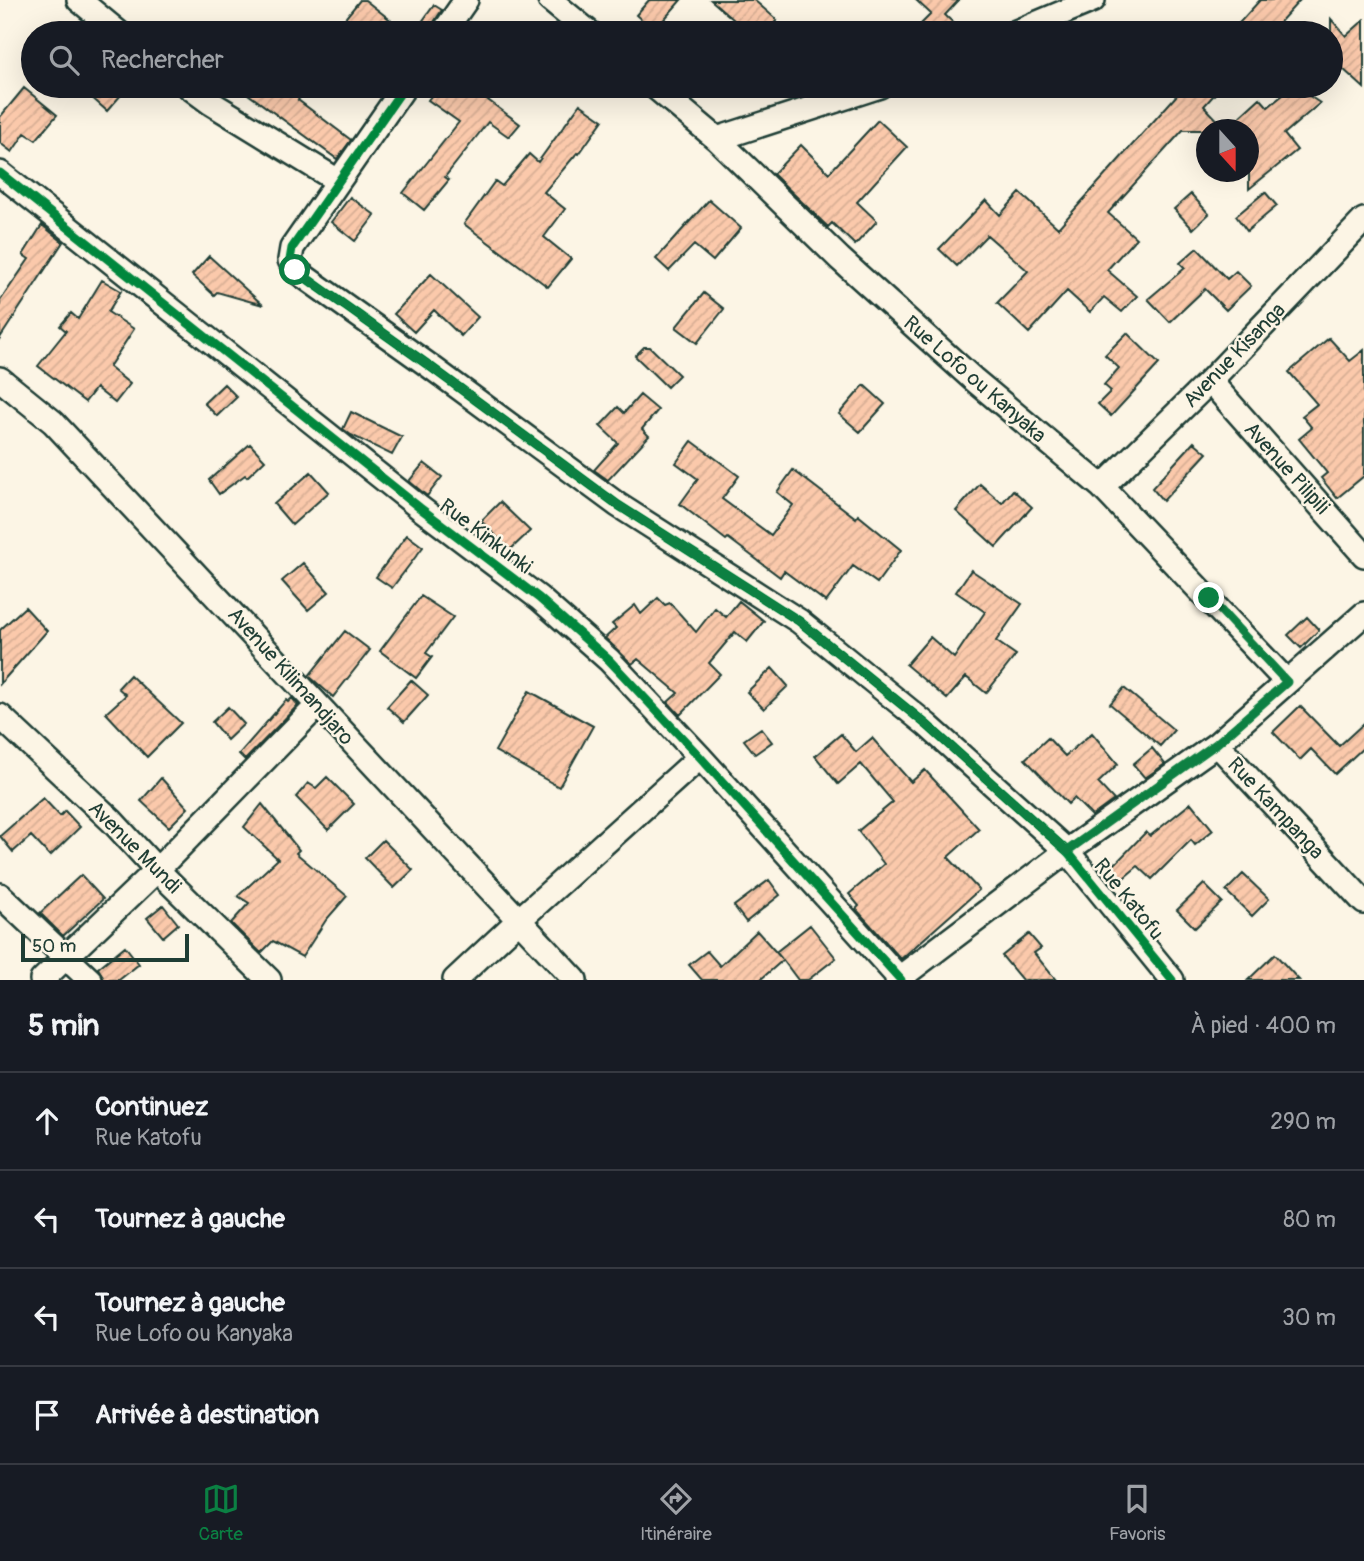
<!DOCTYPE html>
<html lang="fr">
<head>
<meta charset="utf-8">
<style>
  body { margin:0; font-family:Pangolin,sans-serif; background:#242831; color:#f1f3f6 }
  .compass { position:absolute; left:1196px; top:119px; width:63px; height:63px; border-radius:50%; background:#171b24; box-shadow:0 7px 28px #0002; rotate:159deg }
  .scale { position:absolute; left:21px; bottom:18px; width:168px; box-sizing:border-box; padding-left:7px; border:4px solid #1f3d34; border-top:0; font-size:19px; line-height:24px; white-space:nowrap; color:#1f3d34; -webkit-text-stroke:5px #fcf5e5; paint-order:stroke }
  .stop { position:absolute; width:21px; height:21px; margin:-16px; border:5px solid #0b8043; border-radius:50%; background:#fff }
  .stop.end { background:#0b8043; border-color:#fff; box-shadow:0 2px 7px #0008 }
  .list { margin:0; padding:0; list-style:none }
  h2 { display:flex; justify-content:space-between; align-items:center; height:91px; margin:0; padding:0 28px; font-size:30px }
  h2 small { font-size:23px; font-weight:400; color:#9ea1a6 }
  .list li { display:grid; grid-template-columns:46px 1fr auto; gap:21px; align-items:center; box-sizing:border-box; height:98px; padding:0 28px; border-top:2px solid #363941 }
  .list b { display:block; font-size:26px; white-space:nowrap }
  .list p { margin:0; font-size:23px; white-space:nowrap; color:#9ea1a6 }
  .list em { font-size:23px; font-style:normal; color:#9ea1a6 }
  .icon { flex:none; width:38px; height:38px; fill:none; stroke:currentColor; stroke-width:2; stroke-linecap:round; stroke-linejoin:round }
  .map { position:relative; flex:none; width:1364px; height:980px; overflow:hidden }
  .search { position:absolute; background:#171b24; box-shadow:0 7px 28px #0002; left:21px; right:21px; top:21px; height:77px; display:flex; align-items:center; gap:18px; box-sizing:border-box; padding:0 24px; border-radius:38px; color:#9ea1a6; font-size:26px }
  .sheet { height:483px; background:#171b24 }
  nav { display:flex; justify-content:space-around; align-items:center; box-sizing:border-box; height:98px; border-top:2px solid #363941; background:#171b24; font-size:19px; color:#9ea1a6 }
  nav a { display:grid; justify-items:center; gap:4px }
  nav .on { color:#0b8043 }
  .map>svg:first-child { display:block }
  .building { fill:url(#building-hatch); stroke:#1f3d34; stroke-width:2 }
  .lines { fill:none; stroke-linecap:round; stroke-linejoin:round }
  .minor-casing { stroke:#1f3d34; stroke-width:28 }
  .minor { stroke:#fcf5e5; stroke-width:23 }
  .cycleway-casing { stroke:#fcf5e5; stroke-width:13 }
  .cycleway { stroke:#00873e; stroke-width:9 }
  .route { stroke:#0b8043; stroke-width:9 }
  .labels { text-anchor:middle; stroke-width:5; stroke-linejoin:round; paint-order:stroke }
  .street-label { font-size:21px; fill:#1f3d34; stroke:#fcf5e5 }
</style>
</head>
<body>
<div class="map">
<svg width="1364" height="980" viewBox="0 0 1364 980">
  <defs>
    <pattern id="building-hatch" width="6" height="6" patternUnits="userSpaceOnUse" patternTransform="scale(1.75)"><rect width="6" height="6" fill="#fbc9ab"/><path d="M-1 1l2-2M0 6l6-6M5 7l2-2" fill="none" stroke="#d7ae94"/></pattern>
  </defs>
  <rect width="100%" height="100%" fill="#fcf5e5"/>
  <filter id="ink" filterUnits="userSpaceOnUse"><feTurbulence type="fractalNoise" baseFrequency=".0143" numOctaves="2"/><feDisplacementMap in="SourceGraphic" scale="14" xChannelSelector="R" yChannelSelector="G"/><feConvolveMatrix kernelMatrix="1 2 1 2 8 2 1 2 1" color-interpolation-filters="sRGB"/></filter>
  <g filter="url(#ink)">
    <path class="building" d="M360,0H365L407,33H333Z
      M649,0H681L654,31L636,15Z
      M711,0H754L777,20L766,33H749Z
      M916,0H959L945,15L964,33H932L921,24L931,14Z
      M1260,0H1300L1270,33H1230Z
      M434,5L442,10L432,25L429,33H414Z
      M1331,19L1346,36L1364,20V88L1331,58Z
      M99,86H129L107,111L90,96Z
      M237,86H308L298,100L351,140L337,159Z
      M439,86H469L520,124L509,137L488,122L445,177L449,180L424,210L403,193L459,122L428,100Z
      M1185,86H1222L1204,106L1226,129L1260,98L1268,107L1294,86L1320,103L1284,134L1297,150L1249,189V130H1183L1108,213L1136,238L1107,270L1137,296L1122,312L1104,297L1090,312L1067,291L1029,333L997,303L1028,271L987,235L957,266L939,249L986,200L1000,215L1020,193L1058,228Z
      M24,88L57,115L36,140L25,133L12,152L0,143V117Z
      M580,104L603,120L579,154L577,153L544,192L565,209L544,237L571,259L548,287L464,224L495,181L502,186L529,154L538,162Z
      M878,120L907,147L857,202L877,221L855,245L832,223L828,227L773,174L801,145L829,173Z
      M1265,192L1277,206L1247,231L1236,216Z
      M1191,194L1209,214L1193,229L1174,209Z
      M350,197L375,215L355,241L331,222Z
      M709,200L741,228L713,261L694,245L669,271L656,259Z
      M42,225L63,242L0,338V301L29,259L23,255Z
      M1197,248L1227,279L1236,271L1251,286L1226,310L1205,289L1170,322L1148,299L1185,268L1180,263Z
      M209,256L263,305L217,292L214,295L192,275Z
      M431,274L478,317L461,336L434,310L414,332L394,314Z
      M102,280L121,291L108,312L134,329L109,367L130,384L115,403L96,388L85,402L38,366L66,331L60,326L71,313L78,319Z
      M704,293L724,309L697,343L676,327Z
      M1127,333L1159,364L1111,416L1098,404L1111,391L1104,385L1119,368L1105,355Z
      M1329,338L1350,361L1364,350V476L1337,498L1321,478L1327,473L1299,439L1312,428L1302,416L1317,404L1289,372Z
      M644,347H650L679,375L667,387L635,356Z
      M224,384L237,397L217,416L204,403Z
      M864,385L885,404L860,432L839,414Z
      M640,395L658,410L642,429L649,436L608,480L594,470L618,443L600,426L618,407L624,413Z
      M351,412L402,437L392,455L351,435L343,429Z
      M692,441L739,476L722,499L771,535L793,505L777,492L793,470L856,518L858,515L901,550L877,583L853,566L826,602L784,571L780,577L728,538L726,540L680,504L698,479L676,463Z
      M1194,442L1207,453L1163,501L1152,488Z
      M250,444L265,460L247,477L245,475L219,494L209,480Z
      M424,463L442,477L427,496L409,481Z
      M311,472L329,492L292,525L274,504Z
      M980,484L1002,503L1013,490L1032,507L996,547L956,511Z
      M500,502L530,531L510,550L481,521Z
      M407,535L423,547L392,588L376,577Z
      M303,563L329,592L308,610L282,581Z
      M971,570L1022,604L996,641L1016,655L986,693L966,677L947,699L906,665L930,637L954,658L985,612L956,592Z
      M421,596L453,617L426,653L432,657L416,678L380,651Z
      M658,598L665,605L670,603L696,632L715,608L726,617L739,601L764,621L747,642L735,632L709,663L720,674L680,715L668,702L678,693L638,659L632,664L605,638L616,628L612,624L635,605L641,614Z
      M25,607L47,631L0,684V630Z
      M1307,617L1319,630L1301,648L1288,635Z
      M345,631L370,650L333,697L309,676Z
      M772,668L788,686L764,709L747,692Z
      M130,675L181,723L147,757L106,713L126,695L118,688Z
      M411,680L428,695L404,722L387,707Z
      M1124,688L1174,730L1160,746L1110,704Z
      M529,691L593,726L559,787L495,751Z
      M292,698L298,705L245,760L239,754L286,700L288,702Z
      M1300,706L1339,746L1364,723V747L1335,774L1311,749L1300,760L1273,732Z
      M228,707L244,724L227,740L212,722Z
      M761,728L772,742L755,754L744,740Z
      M1092,733L1118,764L1098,783L1114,800L1092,816L1074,798L1068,804L1025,759L1048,738L1065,756Z
      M841,734L856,752L872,738L911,782L925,770L979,829L948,857L979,890L901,959L856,909L859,906L849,894L884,864L858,831L893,802L861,764L838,784L815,756Z
      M1152,748L1165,764L1145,778L1133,764Z
      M327,777L354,804L328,830L296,797L308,783L316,788Z
      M161,778L188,808L169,827L141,801Z
      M43,798L60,816L65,811L80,827L50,856L31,836L13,852L0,836Z
      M1191,803L1213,830L1195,845L1191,840L1152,879L1138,866L1114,886L1099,868L1110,858L1115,864L1146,832L1150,836Z
      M262,804L299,850L296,853L347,896L326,920L302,957L273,941L261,953L231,923L249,903L238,896L278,859L244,827Z
      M383,840L413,870L394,888L365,858Z
      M1243,874L1269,899L1252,916L1226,891Z
      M81,875L103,899L63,936L40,913Z
      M769,880L780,895L746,922L734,906Z
      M1204,884L1222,902L1195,928L1177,910Z
      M163,905L178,924L163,937L147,918Z
      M810,925L836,958L808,980H798L783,960L760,980H702L689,965L707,951L720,966L757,931L782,959L776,952Z
      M1029,934L1041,948L1034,953L1056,980H1022L1002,956Z
      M125,946L139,964L119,980H104L98,968Z
      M1275,954L1299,980H1248Z"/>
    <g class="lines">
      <g class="minor-casing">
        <path id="minor" d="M79,0L119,33
          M550,0L590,33
          M443,33L466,0
          M1014,33L1093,0
          M188,86L211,103L338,181
          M405,86L292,248L290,260L295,270L431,367L618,505L799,621L927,725L1067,851L1172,980
          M654,86L717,139L840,259L973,379L1102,487L1287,682
          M717,139L880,86
          M0,173L420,508L539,598L609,660L700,757L901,980
          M0,379L53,422L575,980
          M1210,381L1364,555
          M1102,487L1210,381L1364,220
          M0,716L112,821L157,870L269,980
          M1217,744L1364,902
          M0,895L90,980
          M42,980L157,870L317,706
          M455,980L518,921L700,757
          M897,980L1067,851L1217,744L1364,614"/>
      </g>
      <use href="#minor" class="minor"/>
      <g class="cycleway-casing">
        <path id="cycleway" d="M405,86L292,248L290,260L295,270L431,367L618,505L799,621L927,725L1067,851L1172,980
          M0,173L420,508L539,598L609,660L700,757L901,980"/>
      </g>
      <use href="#cycleway" class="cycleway"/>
    </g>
  </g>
  <g class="lines" filter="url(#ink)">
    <path class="route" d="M295,270L431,367L618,505L799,621L927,725L1067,851L1216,744L1287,682L1209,598"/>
  </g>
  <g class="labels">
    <g class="street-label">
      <text transform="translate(1234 355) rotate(-46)" y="7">Avenue Kisanga</text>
      <text transform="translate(975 379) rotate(41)" y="7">Rue Lofo ou Kanyaka</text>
      <text transform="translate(1287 468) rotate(48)" y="7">Avenue Pilipili</text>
      <text transform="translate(486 536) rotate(37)" y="7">Rue Kinkunki</text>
      <text transform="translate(291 676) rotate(48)" y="7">Avenue Kilimandjaro</text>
      <text transform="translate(1276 808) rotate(47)" y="7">Rue Kampanga</text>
      <text transform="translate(135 847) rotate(45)" y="7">Avenue Mundi</text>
      <text transform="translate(1129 899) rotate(51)" y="7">Rue Katofu</text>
    </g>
  </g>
</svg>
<svg class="compass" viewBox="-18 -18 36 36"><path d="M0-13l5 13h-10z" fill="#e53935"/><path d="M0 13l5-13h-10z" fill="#9ea1a6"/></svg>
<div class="scale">50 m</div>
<div class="stop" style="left:295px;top:270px"></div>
<div class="stop end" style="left:1209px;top:598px"></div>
<div class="search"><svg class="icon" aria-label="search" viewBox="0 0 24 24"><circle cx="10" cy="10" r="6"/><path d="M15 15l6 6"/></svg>Rechercher</div>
</div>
<section class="sheet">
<h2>5 min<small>À pied · 400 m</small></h2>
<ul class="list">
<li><svg class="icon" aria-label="ahead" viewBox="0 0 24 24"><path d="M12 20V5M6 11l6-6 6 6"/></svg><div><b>Continuez</b><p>Rue Katofu</p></div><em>290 m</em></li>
<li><svg class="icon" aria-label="left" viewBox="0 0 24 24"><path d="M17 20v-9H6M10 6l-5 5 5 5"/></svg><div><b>Tournez à gauche</b></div><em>80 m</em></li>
<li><svg class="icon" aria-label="left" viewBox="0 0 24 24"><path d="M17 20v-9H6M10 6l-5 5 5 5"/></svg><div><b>Tournez à gauche</b><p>Rue Lofo ou Kanyaka</p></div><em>30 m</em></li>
<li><svg class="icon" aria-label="arrive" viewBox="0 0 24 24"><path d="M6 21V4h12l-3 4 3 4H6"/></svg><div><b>Arrivée à destination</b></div></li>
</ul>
</section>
<nav>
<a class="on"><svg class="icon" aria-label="map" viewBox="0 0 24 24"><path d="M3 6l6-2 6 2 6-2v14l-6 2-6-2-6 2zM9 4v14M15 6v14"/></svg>Carte</a>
<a><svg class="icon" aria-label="directions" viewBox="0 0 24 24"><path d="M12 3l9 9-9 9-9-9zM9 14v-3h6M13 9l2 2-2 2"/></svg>Itinéraire</a>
<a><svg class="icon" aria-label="saved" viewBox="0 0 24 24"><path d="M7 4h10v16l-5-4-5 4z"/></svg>Favoris</a>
</nav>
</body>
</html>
